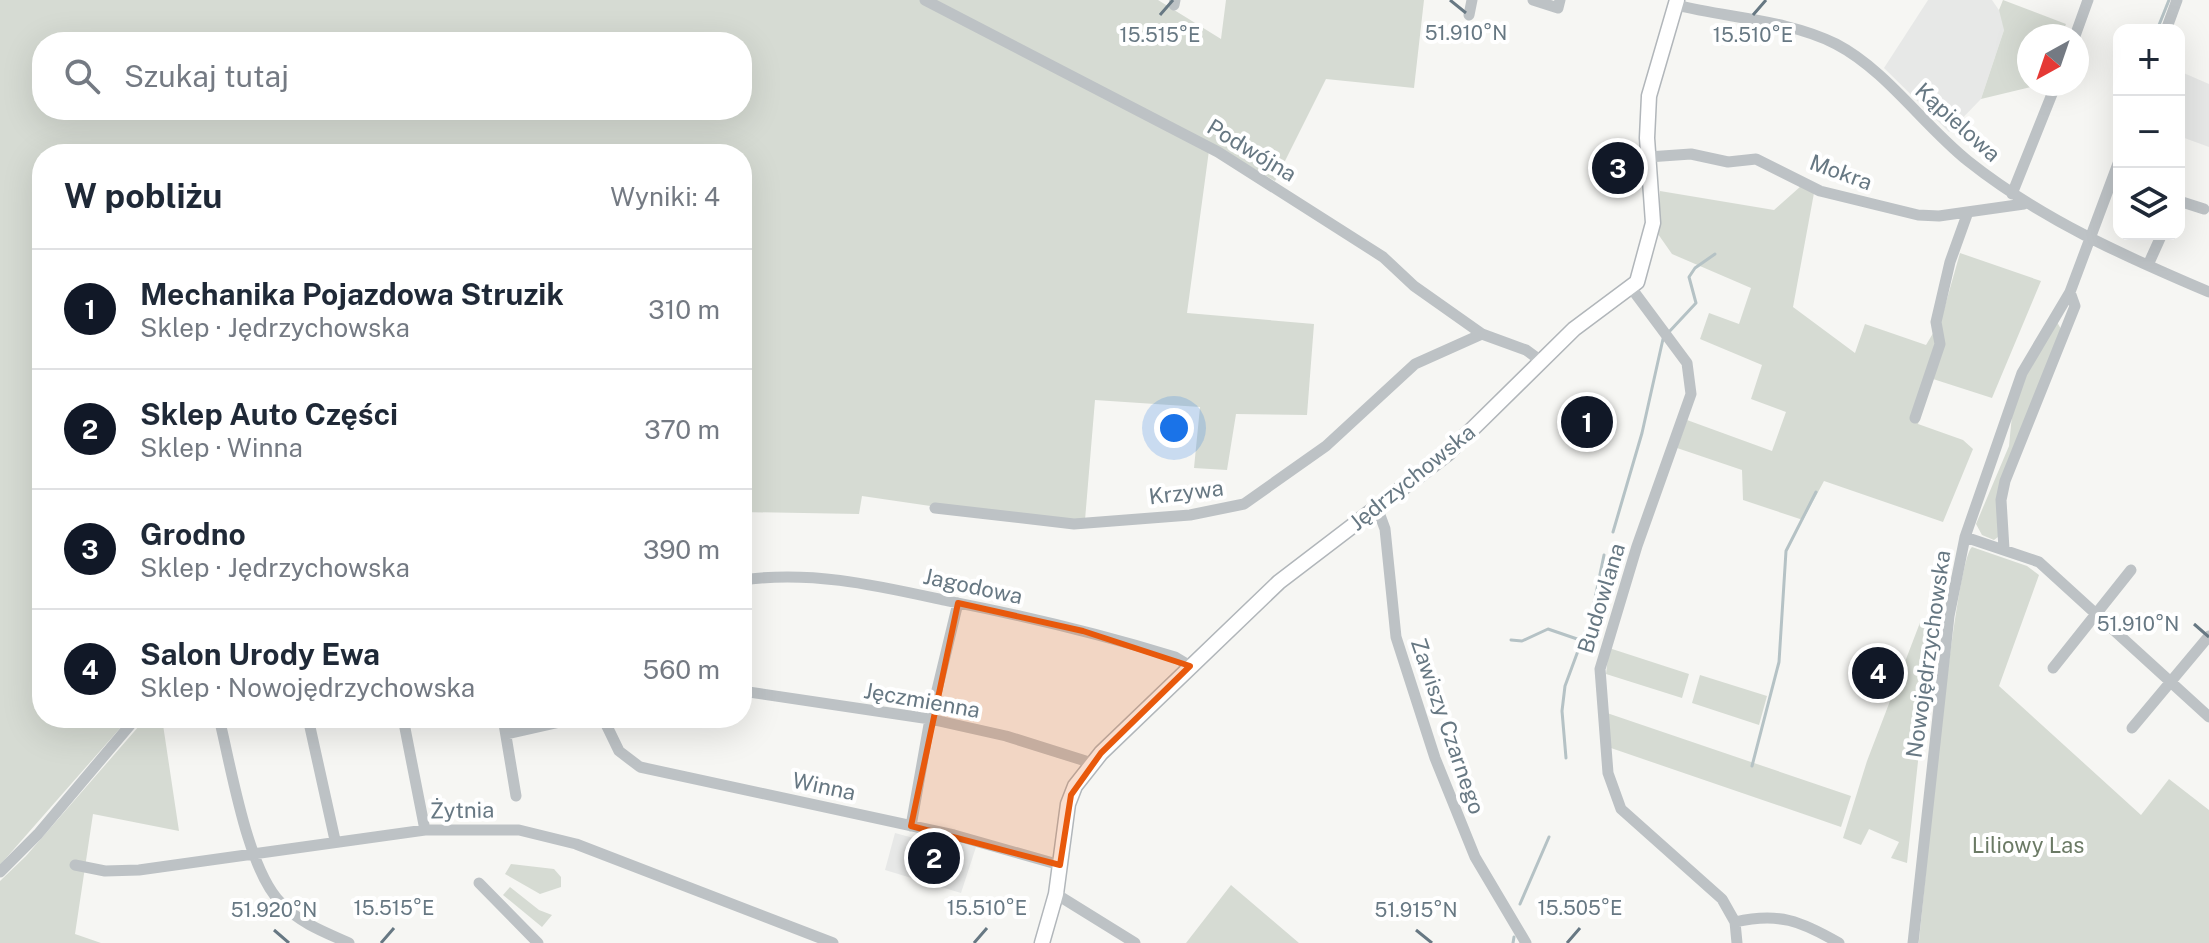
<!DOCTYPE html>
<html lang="pl">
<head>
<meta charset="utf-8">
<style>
  body { margin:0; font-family:"Public Sans",sans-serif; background:#f6f6f7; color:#1f2937 }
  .controls { position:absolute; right:24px; top:24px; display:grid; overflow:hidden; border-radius:16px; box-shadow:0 8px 32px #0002 }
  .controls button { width:72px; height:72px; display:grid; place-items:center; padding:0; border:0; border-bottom:2px solid #e0e1e3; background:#fff; color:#1f2937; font:40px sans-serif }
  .compass { position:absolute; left:2017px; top:24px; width:72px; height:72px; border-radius:50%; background:#fff; box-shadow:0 8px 32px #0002; rotate:220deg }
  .you { position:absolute; left:1174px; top:428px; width:28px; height:28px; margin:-20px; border:6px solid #fff; border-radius:50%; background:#1a73e8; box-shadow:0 0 0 12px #1a73e833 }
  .badge { display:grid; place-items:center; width:52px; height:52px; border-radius:50%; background:#111827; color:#fff; font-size:26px; font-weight:700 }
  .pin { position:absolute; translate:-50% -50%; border:4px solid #fff; box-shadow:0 2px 8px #0006 }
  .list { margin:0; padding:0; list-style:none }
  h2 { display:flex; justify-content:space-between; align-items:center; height:104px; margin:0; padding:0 32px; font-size:34px }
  h2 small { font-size:26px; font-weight:400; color:#747a83 }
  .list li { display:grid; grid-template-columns:52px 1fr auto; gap:24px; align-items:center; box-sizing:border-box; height:120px; padding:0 32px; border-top:2px solid #e0e1e3 }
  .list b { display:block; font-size:30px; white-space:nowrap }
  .list p { margin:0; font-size:26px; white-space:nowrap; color:#747a83 }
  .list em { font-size:26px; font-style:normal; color:#747a83 }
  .icon { flex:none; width:44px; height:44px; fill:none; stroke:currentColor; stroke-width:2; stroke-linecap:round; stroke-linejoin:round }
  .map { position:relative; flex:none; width:2209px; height:943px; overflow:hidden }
  .search { position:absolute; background:#fff; box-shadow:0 8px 32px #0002; left:32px; top:32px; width:720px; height:88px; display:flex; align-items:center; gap:20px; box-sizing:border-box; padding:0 28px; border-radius:32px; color:#747a83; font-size:30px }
  .panel { position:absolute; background:#fff; box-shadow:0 8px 32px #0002; left:32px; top:144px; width:720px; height:584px; border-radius:32px }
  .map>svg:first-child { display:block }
  .built { fill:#e7e8e7 }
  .green { fill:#d6dbd3; fill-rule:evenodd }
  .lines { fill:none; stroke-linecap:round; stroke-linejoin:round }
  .stream { stroke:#b5c2c5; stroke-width:3 }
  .major-casing { stroke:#b1b6ba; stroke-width:17 }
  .minor { stroke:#bdc2c5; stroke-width:11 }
  .major { stroke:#fff; stroke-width:14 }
  .marked { fill:#e8590c; fill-opacity:0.2; stroke:#e8590c; stroke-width:6; stroke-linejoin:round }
  .ticks { fill:none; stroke:#677883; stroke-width:3 }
  .labels { text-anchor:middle; stroke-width:8; stroke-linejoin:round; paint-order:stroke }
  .street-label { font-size:22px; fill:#677883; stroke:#fff }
  .park-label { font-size:22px; fill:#6b7a65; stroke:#fff }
  .ticks-label { font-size:20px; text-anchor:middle; fill:#677883; stroke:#fff; stroke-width:8; stroke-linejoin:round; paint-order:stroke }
</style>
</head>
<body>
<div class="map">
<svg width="2209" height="943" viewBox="0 0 2209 943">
  <rect width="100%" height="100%" fill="#f6f6f3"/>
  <path class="built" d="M1928,0H1992L2003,16L2004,30L1981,99L1949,132L1884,68Z
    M2179,71L2209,84V147L2179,136Z
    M895,833L950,848L953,841L976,847L961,893L885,870Z"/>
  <path class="green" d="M0,0H1158L1221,39L1226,0H1424L1414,88L1326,79L1275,181L1210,143L1187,313L1314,324L1307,415L1236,414L1227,470L1194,468L1200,407L1095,400L1085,520L992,515L862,496L859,514L742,512V154H42V718H129L0,865ZM42,42H742V110H42Z
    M2003,0L2066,24L2061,36H2029V84L2039,85L1981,99L2004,30L1999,10Z
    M1801,186L1814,193L1793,307L1855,353L1865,324L1926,345L1941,320L1960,253L2041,281L1992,398L1933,379L1918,424L1963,440L1973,449L1943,522L1824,481L1803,520L1743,500L1742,470L1677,448L1687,420L1772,451L1786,412L1751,399L1762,365L1700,339L1709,313L1739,324L1751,288L1672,254L1658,234L1660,191L1774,210Z
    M2057,322L2061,329L2009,460L1998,537L1994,540L1982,535L1976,524L2009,446L2012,415L2025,375Z
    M1972,547L2027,566L2039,575L1999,686L2141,815L2169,779L2209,810V943H1919C1924,895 1954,561 1972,547Z
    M1921,620L1933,623L1907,863L1891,858L1899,842L1869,829L1861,845L1843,838L1867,761Z
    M1609,648L1689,674L1682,698L1606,674Z
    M1700,675L1767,696L1759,725L1692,703Z
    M1607,713L1851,796L1841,827L1608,747Z
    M146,718H162L179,831L93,814L75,934L101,943H0V881L26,856Z
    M511,864L554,869L561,877V887L540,894L505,874Z
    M1231,885L1299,943H1186Z
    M510,887L539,910L552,915L542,927L503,895Z"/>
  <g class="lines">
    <path class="stream" d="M2157,30L2169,0
      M2116,112L2119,106
      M1668,333L1696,303L1689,277L1695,268L1715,254
      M1613,532L1642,433L1663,339
      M1511,640L1522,641L1548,629L1583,641
      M1566,758L1562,711L1565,686L1592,613L1604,555
      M1752,766L1779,662L1786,551L1816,492
      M1520,904L1549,837
      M1513,943L1514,937"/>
    <g class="major-casing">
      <path id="major" d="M1042,943L1056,894L1068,804L1075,786L1101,753L1279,582L1448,453L1574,329L1637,282L1653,223L1647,138L1649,96L1677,0"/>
    </g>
    <path class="minor" d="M925,0L1218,152L1383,257L1414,286L1482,334L1526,350L1541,361
      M1533,0L1558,8L1560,0
      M1174,5L1175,0
      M1676,5C1728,18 1789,20 1836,44C1886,70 1924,126 1968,161C2041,219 2124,256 2209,292
      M1469,15L1472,0
      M2166,30L2177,0
      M2075,36L2088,0
      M1648,157L1691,154L1728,162L1756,159L1820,191L1918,215L1939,216L2024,204
      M2012,194L2056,84
      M2179,201L2204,209
      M2148,265L2162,234
      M1632,289L1687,363L1691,394L1637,546L1600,669L1608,773L1621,809L1722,899L1735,922L1737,943
      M1915,418L1940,344L1936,322L1950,262L1968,212
      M1377,507L1385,529L1396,637L1435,758L1475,857L1526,943
      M935,508L1074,524L1190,515L1244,504L1326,446L1415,364L1482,334
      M1965,537L2039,562L2209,717
      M2004,549L2001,500L2005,481L2075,306L2070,292
      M742,580C813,570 879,586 948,601C1025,616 1100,634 1175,657L1190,666
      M2053,668L2131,570
      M742,691L930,719L1006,736L1092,763
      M219,718C231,766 247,869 281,903C300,923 324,932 349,943
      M308,718L335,840
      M403,718L425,830
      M503,718L516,796
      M603,718L619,751L640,767L954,835L1060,865
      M2132,728L2209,636
      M507,734L578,718
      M911,826L930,719L958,603
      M75,865L105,871L139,870L425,830H519L576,844L833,943
      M0,872L38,834L136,718
      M479,883L538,943
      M1056,894L1135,943
      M1735,922C1779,912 1801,921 1839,943
      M1913,943L1949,616L1965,537L2022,373L2070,292L2119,161"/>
    <use href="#major" class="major"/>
  </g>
  <path class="marked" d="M958,603L1083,631L1190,666L1101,753L1071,795L1060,865L911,826Z"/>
  <path class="ticks" d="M1450,0L1466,13M1160,15L1173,0M1753,15L1766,0M2194,624L2209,637M274,930L289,943M1416,930L1432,943M381,943L394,928M974,943L987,928M1567,943L1580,928"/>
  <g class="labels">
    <g class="street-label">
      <text transform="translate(1958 122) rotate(42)" y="8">Kąpielowa</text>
      <text transform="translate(1252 150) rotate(31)" y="8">Podwójna</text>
      <text transform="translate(1841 172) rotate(20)" y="8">Mokra</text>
      <text transform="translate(1412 477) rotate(-39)" y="8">Jędrzychowska</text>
      <text transform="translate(1186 492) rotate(-7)" y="8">Krzywa</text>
      <text transform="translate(973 586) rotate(12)" y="8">Jagodowa</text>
      <text transform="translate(1601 598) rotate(-73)" y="8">Budowlana</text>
      <text transform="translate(1928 654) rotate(-82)" y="8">Nowojędrzychowska</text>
      <text transform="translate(922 700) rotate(10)" y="8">Jęczmienna</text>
      <text transform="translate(1448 726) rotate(71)" y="8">Zawiszy Czarnego</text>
      <text transform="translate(824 786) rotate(12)" y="8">Winna</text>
      <text transform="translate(462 810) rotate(-1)" y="8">Żytnia</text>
    </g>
    <g class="park-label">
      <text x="2028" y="853">Liliowy Las</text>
    </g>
  </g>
  <g class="ticks-label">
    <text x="1466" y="40">51.910°N</text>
    <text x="1160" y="42">15.515°E</text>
    <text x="1753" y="42">15.510°E</text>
    <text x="2138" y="631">51.910°N</text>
    <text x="394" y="915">15.515°E</text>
    <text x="987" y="915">15.510°E</text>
    <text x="1580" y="915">15.505°E</text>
    <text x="274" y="917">51.920°N</text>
    <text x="1416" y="917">51.915°N</text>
  </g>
</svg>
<div class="controls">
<button>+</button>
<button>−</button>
<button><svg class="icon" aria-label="layers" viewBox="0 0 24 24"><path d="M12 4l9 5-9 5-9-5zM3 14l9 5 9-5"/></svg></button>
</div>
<svg class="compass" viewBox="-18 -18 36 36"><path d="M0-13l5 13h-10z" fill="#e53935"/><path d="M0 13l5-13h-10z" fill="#747a83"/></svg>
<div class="you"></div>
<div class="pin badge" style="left:1587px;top:422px">1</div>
<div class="pin badge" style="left:934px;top:858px">2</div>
<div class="pin badge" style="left:1618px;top:168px">3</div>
<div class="pin badge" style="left:1878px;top:673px">4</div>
<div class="search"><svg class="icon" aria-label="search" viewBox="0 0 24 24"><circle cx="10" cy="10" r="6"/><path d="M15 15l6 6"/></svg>Szukaj tutaj</div>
<section class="panel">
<h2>W pobliżu<small>Wyniki: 4</small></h2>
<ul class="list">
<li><span class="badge">1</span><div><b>Mechanika Pojazdowa Struzik</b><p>Sklep · Jędrzychowska</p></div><em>310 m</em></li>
<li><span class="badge">2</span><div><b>Sklep Auto Części</b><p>Sklep · Winna</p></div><em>370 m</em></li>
<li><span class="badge">3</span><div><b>Grodno</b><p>Sklep · Jędrzychowska</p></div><em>390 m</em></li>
<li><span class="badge">4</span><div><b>Salon Urody Ewa</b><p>Sklep · Nowojędrzychowska</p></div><em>560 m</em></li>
</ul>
</section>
</div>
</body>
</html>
